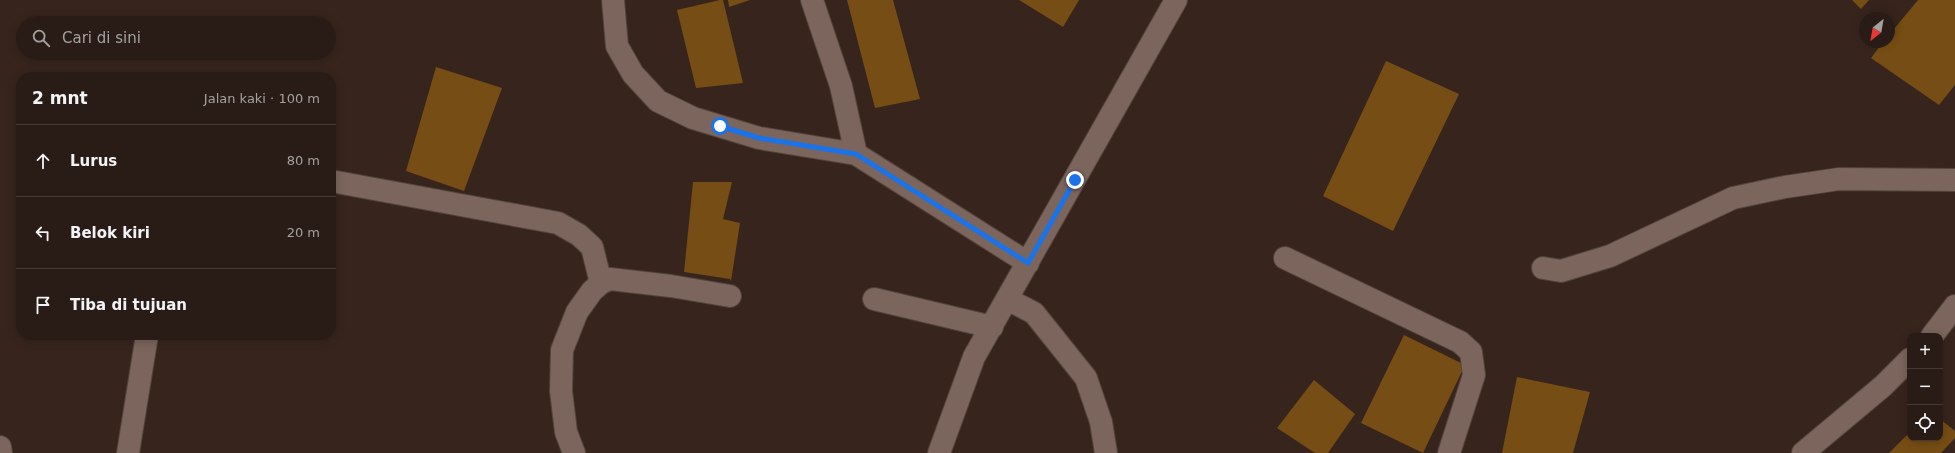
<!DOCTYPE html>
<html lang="id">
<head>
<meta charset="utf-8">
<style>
  body { margin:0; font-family:"DejaVu Sans",sans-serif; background:#31251f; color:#f1f3f6 }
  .controls { position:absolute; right:12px; bottom:12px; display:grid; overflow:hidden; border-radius:8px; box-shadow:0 2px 10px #0003 }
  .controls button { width:36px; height:36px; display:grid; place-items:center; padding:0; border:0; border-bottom:1px solid #453a35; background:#291c16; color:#f1f3f6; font:20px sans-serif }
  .compass { position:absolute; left:1859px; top:12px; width:36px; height:36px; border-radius:50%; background:#291c16; box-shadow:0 2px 10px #0003; rotate:211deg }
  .stop { position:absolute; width:12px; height:12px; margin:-9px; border:3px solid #1a73e8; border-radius:50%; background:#fff }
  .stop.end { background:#1a73e8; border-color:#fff; box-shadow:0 1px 4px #0008 }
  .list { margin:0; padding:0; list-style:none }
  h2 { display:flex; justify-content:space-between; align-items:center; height:52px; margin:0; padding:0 16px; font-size:17px }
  h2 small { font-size:13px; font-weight:400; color:#a5a1a1 }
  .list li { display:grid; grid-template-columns:26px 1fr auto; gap:12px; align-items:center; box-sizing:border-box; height:72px; padding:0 16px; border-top:1px solid #453a35 }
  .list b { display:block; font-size:15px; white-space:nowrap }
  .list em { font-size:13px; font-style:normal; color:#a5a1a1 }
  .icon { flex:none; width:22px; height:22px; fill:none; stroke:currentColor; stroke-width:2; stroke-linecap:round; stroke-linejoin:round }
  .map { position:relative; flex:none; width:1955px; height:453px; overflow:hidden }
  .search { position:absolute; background:#291c16; box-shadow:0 2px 10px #0003; left:16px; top:16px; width:320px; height:44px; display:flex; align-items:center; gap:10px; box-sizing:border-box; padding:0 14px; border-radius:22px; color:#a5a1a1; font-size:15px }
  .panel { position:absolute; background:#291c16; box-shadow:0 2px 10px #0003; left:16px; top:72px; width:320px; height:268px; border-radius:16px }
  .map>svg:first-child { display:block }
  .building { fill:#764d14 }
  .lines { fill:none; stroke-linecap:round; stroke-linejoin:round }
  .minor-casing { stroke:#53433d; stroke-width:24 }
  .minor { stroke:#7b655c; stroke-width:22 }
  .route { stroke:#1a73e8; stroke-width:5 }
</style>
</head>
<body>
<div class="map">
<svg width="1955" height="453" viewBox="0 0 1955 453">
  <rect width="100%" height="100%" fill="#37251d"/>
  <path class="building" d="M720,0H723L743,83L696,88L677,10Z
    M728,0H750L729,7Z
    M847,0H893L920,99L875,108Z
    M1019,0H1079L1063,27Z
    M1852,0H1869L1861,9Z
    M1918,0H1955V85L1939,105L1871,58L1883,42H1889V35Z
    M1386,61L1459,94L1393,231L1323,196Z
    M436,67L502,88L464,191L406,171Z
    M693,182H732L723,219L740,223L731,281L730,279L684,272Z
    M1404,335L1465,365L1423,453L1361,423Z
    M1517,377L1590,392L1573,453H1502Z
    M1314,380L1355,414L1328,453H1315L1277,428Z
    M1940,419L1955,431V438L1941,453H1889L1910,432V438H1940Z"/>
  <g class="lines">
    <g class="minor-casing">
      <path id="minor" d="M613,0L617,46L633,74L658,101L693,118L759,138L856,154
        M812,0L841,86L856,154L1028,263
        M331,181L558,223L579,235L592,247L601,283
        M1285,258L1460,342L1471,352L1474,375L1449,453
        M1543,268L1561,271L1610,256L1733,198L1785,187L1839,179L1955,180
        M874,299L992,327
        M1007,299L1034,313L1086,378L1101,422L1106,453
        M1932,336L1955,306
        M0,447L1,453
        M128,453L147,335
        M574,453L566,432L561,391L562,350L577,312L592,291L601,283L610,279L671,286L730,296
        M939,453L974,357L1176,0
        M1803,453L1883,386L1910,359"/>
    </g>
    <use href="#minor" class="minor"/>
  </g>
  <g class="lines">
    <path class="route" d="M720,126L759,138L856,154L1028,263L1075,180"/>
  </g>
</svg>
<div class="controls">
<button>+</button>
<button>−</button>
<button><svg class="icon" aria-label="locate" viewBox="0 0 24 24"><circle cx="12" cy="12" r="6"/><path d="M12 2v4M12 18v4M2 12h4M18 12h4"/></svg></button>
</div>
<svg class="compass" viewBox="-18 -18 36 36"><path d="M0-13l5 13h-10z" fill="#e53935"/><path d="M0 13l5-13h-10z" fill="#a5a1a1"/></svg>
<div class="stop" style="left:720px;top:126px"></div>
<div class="stop end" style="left:1075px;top:180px"></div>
<div class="search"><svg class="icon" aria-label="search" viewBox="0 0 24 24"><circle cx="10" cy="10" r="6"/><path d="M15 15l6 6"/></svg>Cari di sini</div>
<section class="panel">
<h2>2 mnt<small>Jalan kaki · 100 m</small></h2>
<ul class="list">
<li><svg class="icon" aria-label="ahead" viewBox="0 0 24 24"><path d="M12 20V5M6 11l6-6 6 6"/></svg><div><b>Lurus</b></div><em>80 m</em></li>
<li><svg class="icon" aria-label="left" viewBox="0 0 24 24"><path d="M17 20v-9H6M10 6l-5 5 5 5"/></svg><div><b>Belok kiri</b></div><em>20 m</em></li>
<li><svg class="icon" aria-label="arrive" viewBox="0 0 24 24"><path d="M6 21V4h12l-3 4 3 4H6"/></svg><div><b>Tiba di tujuan</b></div></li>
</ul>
</section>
</div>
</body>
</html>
